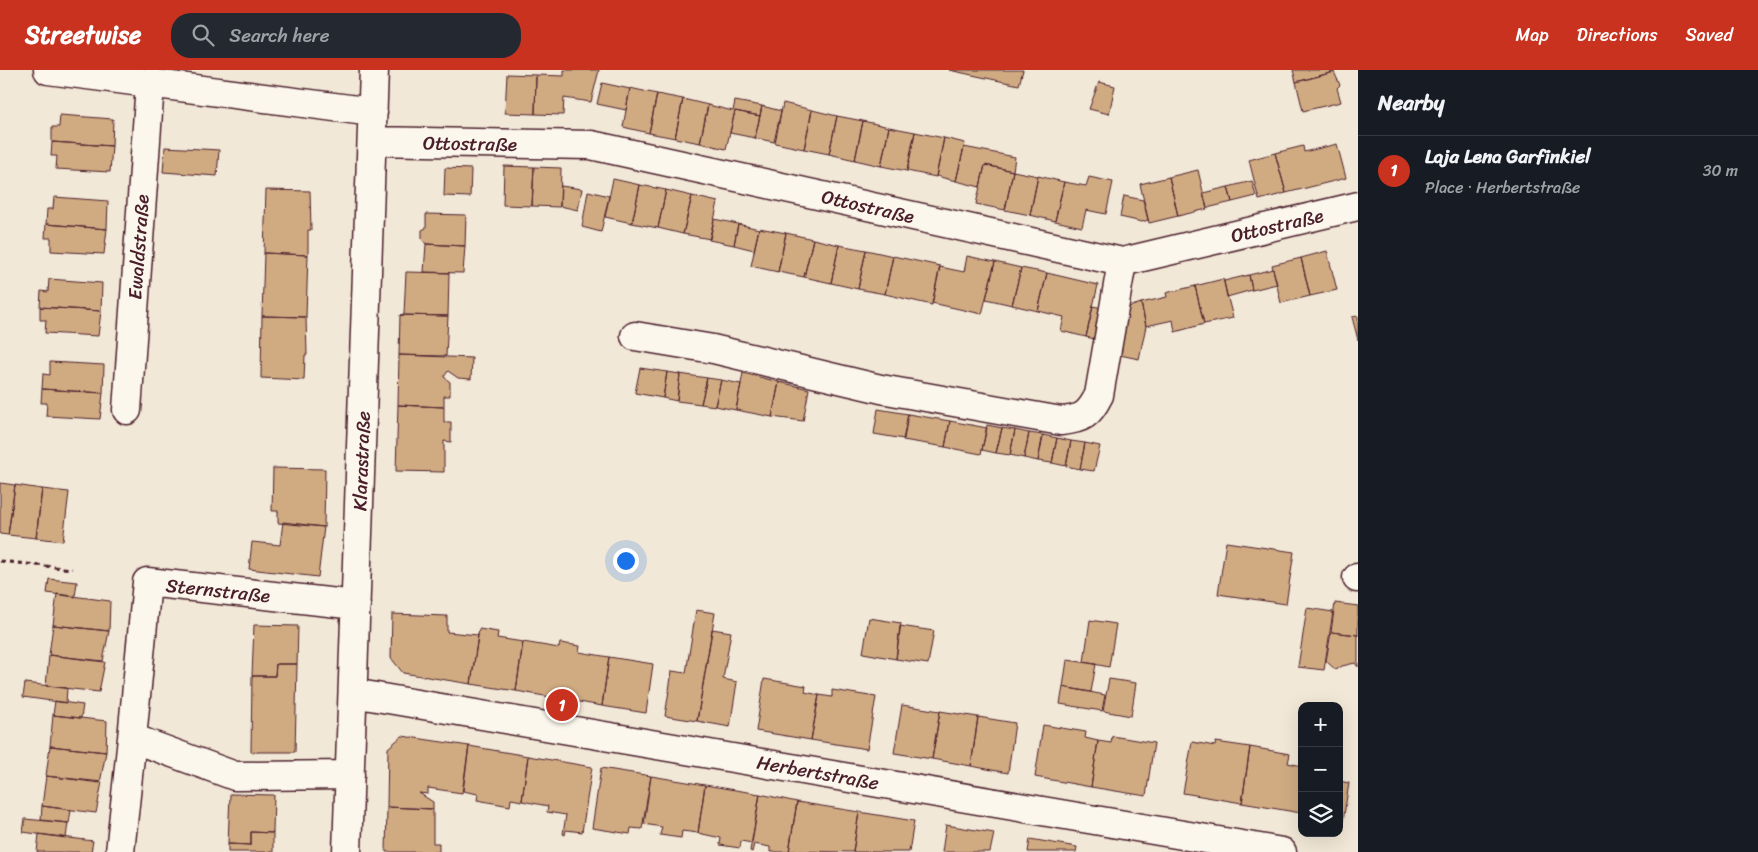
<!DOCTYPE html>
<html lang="en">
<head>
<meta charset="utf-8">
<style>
  body { margin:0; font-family:Sriracha,sans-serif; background:#242831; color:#f1f3f6 }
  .controls { position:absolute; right:15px; bottom:15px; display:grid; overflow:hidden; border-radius:10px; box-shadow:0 5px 20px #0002 }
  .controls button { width:45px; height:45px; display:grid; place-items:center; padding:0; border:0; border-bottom:1px solid #363941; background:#171b24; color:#f1f3f6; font:25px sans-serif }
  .you { position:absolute; left:625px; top:490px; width:18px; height:18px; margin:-12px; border:4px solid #fff; border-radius:50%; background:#1a73e8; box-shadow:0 0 0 8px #1a73e833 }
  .badge { display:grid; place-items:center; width:32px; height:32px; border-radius:50%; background:#c8321e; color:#fff; font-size:16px; font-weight:700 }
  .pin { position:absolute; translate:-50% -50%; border:2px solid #fff; box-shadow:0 1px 5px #0006 }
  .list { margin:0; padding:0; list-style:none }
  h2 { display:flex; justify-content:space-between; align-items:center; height:65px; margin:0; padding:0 20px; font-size:21px }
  h2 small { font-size:16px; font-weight:400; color:#9ea1a6 }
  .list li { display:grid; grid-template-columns:32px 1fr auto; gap:15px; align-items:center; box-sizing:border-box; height:70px; padding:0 20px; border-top:1px solid #363941 }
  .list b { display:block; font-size:19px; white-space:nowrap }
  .list p { margin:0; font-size:16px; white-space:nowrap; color:#9ea1a6 }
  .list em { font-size:16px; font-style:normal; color:#9ea1a6 }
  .icon { flex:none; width:28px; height:28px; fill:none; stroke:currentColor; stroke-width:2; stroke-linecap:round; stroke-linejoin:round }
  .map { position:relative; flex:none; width:1358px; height:782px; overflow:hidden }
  header { display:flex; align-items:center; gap:30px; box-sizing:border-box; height:70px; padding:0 25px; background:#c8321e; color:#fff }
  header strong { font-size:24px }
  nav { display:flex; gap:28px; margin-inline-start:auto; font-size:18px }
  .search { width:350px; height:45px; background:#242831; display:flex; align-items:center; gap:12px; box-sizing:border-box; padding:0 18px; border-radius:20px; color:#9ea1a6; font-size:19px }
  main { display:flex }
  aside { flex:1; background:#171b24 }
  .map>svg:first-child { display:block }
  .building { fill:#d0ab82; stroke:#4a1f2b }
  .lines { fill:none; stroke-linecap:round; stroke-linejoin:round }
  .minor-casing { stroke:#4a1f2b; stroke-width:31 }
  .path { stroke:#4a1f2b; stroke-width:3; stroke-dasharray:5 4; stroke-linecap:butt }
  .minor { stroke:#fbf7ec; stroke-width:28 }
  .labels { text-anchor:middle; stroke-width:4; stroke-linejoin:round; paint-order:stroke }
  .street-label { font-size:19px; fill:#4a1f2b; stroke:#fbf7ec }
</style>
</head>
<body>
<header>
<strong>Streetwise</strong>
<div class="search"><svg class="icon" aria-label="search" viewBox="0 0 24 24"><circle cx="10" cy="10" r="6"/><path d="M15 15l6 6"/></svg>Search here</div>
<nav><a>Map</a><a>Directions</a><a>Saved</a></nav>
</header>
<main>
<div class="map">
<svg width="1358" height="782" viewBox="0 0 1358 782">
  <rect width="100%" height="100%" fill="#f2e8d7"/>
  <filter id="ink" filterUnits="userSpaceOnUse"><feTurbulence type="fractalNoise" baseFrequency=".02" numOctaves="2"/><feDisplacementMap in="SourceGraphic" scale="10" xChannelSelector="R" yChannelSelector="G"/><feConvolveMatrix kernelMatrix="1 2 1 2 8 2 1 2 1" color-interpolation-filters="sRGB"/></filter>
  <g filter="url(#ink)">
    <path class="building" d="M564,0H599L591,32L564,28L563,45L535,44L536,5L564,6Z
      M949,0H1023L1019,15Z
      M1293,0H1333L1334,2L1296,12Z
      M1334,2L1340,15L1337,18L1341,32L1303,41L1296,12Z
      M507,4L536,5L535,44L505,43Z
      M1099,12L1115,16L1109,44L1089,39Z
      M602,13L630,19L626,40L597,34Z
      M630,18L657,24L649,63L623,57Z
      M657,24L683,29L675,68L649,63Z
      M683,29L708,35L700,73L675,68Z
      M735,31L762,36L760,46L735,41L726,79L700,73L708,35L733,41Z
      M783,33L812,40L804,79L775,73Z
      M762,36L781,41L774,72L755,68Z
      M812,40L837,46L829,84L804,79Z
      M735,41L760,46L755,68L730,63Z
      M60,45L113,49L112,76L52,72V57H59Z
      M837,46L863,51L855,90L829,84Z
      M863,51L889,57L881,96L855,90Z
      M889,57L915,62L907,101L881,96Z
      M915,62L944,68L936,107L907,101Z
      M944,68L965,73L956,111L936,106Z
      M52,72L112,76L110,102L56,99L57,86H51Z
      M1337,74L1346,108L1286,123L1275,83L1303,76L1304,82Z
      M165,77L219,80L217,106L163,102Z
      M964,77L1015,87L1013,101L985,95L980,117L956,111Z
      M1275,83L1286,123L1259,130L1249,90Z
      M985,95L1013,101L1005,140L976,134Z
      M504,96L534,97L532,136L503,135Z
      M534,97L561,98L560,137L532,136Z
      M445,98L471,99L470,127L444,126Z
      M1198,100L1207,139L1178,146L1169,107Z
      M1013,101L1038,106L1030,145L1005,140Z
      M1038,106L1064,112L1055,151L1030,145Z
      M1089,107L1113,112L1106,144L1086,140L1082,157L1055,151L1064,112L1086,116Z
      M1169,107L1178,146L1149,153L1140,114Z
      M613,109L640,115L632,153L605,147Z
      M1252,111L1256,126L1232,132L1228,117Z
      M640,115L666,120L658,158L632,153Z
      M561,116L582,119L578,140L560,136Z
      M1228,117L1232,132L1207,138L1203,123Z
      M266,120L310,121L311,160H308V185L264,183Z
      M666,120L692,126L683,164L658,158Z
      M588,121L609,126L601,162L582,157Z
      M692,126L718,132L710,169L683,164Z
      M1124,126L1143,130L1148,150L1142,152L1120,147Z
      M54,127L108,131L107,159L46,154L47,139H53Z
      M426,144L466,145L465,176L426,174L422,169V160L426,158Z
      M714,149L738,154L734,175L709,170Z
      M46,154L107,159L104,184L51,181V168H45Z
      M738,154L759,159L754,180L734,175Z
      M759,158L786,163L778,202L751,196Z
      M786,163L813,169L804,207L778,202Z
      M813,169L839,175L831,213L804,207Z
      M426,174L465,176L463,203L424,202Z
      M839,175L866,180L858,219L831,213Z
      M866,180L893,186L885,224L858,219Z
      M1327,181L1337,220L1310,226L1301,188Z
      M264,183L308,185L306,247L262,246Z
      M893,186L940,196L932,235L885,224Z
      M967,186L995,192L982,244L932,233L940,197L964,202Z
      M1301,188L1310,226L1281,233L1272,195Z
      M995,192L1021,198L1012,235L986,229Z
      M1021,198L1047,203L1038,241L1012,235Z
      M1273,199L1277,214L1252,220L1249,205Z
      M406,202L449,203L448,246L400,245L404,244Z
      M1047,203L1098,215L1086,267L1061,261L1064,247L1038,241Z
      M1249,205L1252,220L1227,227L1224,211Z
      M49,209L102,213L101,241L40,237L41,221L48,222Z
      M1223,209L1233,248L1204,254L1195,216Z
      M1195,216L1204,254L1175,262L1173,250L1146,256L1141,233L1167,227L1166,223Z
      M1141,233L1146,256L1139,289L1115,284L1123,239Z
      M1093,236L1110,240L1103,271L1086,267Z
      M40,237L101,241L98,266L45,263L46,250H40Z
      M400,245L448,246L446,286L399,285Z
      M262,246L306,247L307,285H305L304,310L261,308Z
      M1358,246V270L1352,247Z
      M399,285L472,288L471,309L458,308L448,301L444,307L450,312V326H444V337L398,335Z
      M50,292L104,295L103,323L42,319L43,304L50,305Z
      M640,298L667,302L663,328L635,323Z
      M667,302L680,304L677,331L663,328Z
      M743,303L779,312L772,347L736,340Z
      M680,304L707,308L701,334L677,331Z
      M707,308L721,310L715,336L701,334Z
      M721,310L741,314L736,340L715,336Z
      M779,312L809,319L803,351L772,347Z
      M42,319L103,323L100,349L46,346L47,333H41Z
      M398,335L444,337V352H451V372L444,371V402L396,401Z
      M878,339L908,344L904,369L874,364Z
      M908,344L950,351L945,377L903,370Z
      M950,351L987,358L981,384L945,377Z
      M987,355L1002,358L996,383L982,380Z
      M1002,358L1015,360L1010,385L996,383Z
      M1015,360L1029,363L1024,388L1010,385Z
      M1029,363L1043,365L1038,391L1024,388Z
      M1043,365L1057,368L1052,393L1038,391Z
      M1057,368L1071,371L1066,396L1052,393Z
      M1071,371L1085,373L1080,399L1066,396Z
      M1085,373L1100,376L1094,401L1080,399Z
      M273,398L325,399L324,457L278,453V441H272Z
      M0,413L15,415L8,465L0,464Z
      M15,415L42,419L36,468L8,465Z
      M42,419L69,422L63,471L36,468Z
      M283,452L324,457L318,507L249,499L252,472L280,475Z
      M1226,472L1294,482L1286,534L1218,524Z
      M49,509L77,512L75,527L47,523Z
      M57,524L110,531L109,561L53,555Z
      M1335,533L1358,536V565L1331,562Z
      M1307,538L1333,542L1324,600L1298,597Z
      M696,540L715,543L697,651L665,646L672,601L686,603Z
      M392,544L447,546V562L478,565L471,614L403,603L391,588Z
      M869,548L901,553L896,589L863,583Z
      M1090,550L1116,554L1109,597L1084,592Z
      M53,555L109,561L103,591L49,585Z
      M254,555L298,556L297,594H276L275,606H252Z
      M900,556L934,561L928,594L896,589Z
      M479,559L498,562L497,568L523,572L516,621L471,614Z
      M712,559L731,562L723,609L737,612L730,657L697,651Z
      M1331,562L1358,565V597L1355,593L1342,596L1336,600L1326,591Z
      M523,572L559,578L560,573L580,576L579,582L609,587L602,636L516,621Z
      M49,585L105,592L99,622L46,616Z
      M609,587L653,594L646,643L602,636Z
      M1067,590L1096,594L1091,622L1063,617Z
      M276,594H297L295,682H251L252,606H275Z
      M764,609L806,616L805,622L819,625L811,670L756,661Z
      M1109,609L1136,613L1131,646L1103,641Z
      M25,613L67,618L66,633L23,627Z
      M1063,617L1105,625L1102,641L1060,634Z
      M832,620L876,627L867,679L811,670L819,625L832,627Z
      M55,631L83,635L81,648L53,645Z
      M902,635L940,641L932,689L894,683Z
      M940,641L978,647L971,696L932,689Z
      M53,645L107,651L106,682L50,676Z
      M978,647L1015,653L1008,703L971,696Z
      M1043,655L1086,662L1085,668L1098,671L1091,717L1035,707Z
      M402,666L469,676L462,723L428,718V724L419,723L433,732V739L387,737L388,678Z
      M1112,666L1154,673L1146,726L1091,717L1098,671L1111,673Z
      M1192,672L1215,676L1216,672L1250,677L1242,733L1183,723Z
      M50,676L106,682L100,713L46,706Z
      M469,676L528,686L522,731L511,729L510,736L477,730L478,724L463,721Z
      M1250,677L1290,684L1288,693L1302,696L1301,743L1242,733Z
      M528,686L592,697L582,762L566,760L565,765L563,764L566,745L547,742L548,736L522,731Z
      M601,698L651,706L642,759L631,758L630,764L592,758Z
      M46,706L102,712L96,743L42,736Z
      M651,706L705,715L698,763L682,761L681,768L660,765L662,757L644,754Z
      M1339,711L1349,713L1342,758L1339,757Z
      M705,715L760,724L752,773L741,771L740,778L720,775L721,768L698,763Z
      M230,724L274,725L273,763L251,762V775L228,774Z
      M760,724L797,732L789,782H770V777L754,774L752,782L750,781Z
      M797,732L859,742L853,782L789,781Z
      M42,736L71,740L69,753L41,750Z
      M387,737L433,739V773H439V782H386Z
      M859,742L914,751L909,782H853Z
      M25,749L68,753L66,768L23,762Z
      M946,755L994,763L990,782H942Z
      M251,762L273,763V782H228V774L251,775Z
      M39,764L93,771L91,782H37Z
      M1030,769L1077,777L1076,782H1028Z"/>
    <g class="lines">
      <g class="minor-casing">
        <path id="minor" d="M48,0L373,42
          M372,71L591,75L1122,192L1358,136
          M635,266L713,279L881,319L1061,351C1083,349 1089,345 1099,325L1122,192
          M127,340L150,14
          M1357,508H1358
          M353,623L1282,782
          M350,705L235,706L132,668L147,512L356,535
          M120,782L132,668
          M347,782L374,0"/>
      </g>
      <path class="path" d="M0,491L72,499"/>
      <use href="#minor" class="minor"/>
    </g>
  </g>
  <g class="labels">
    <g class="street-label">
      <text transform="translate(470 73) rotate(1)" y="7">Ottostraße</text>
      <text transform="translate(868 136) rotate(13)" y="7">Ottostraße</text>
      <text transform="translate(1277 155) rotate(-13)" y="7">Ottostraße</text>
      <text transform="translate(138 177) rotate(-86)" y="7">Ewaldstraße</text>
      <text transform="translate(361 391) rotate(-88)" y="7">Klarastraße</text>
      <text transform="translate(218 520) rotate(6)" y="7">Sternstraße</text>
      <text transform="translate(818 702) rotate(10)" y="7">Herbertstraße</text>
    </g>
  </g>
</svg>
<div class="controls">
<button>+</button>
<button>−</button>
<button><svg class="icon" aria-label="layers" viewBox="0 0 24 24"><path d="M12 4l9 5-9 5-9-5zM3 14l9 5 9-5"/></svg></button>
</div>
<div class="you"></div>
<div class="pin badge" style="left:562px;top:635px">1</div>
</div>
<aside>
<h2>Nearby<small></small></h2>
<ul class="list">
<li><span class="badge">1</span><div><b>Laja Lena Garfinkiel</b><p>Place · Herbertstraße</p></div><em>30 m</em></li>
</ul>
</aside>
</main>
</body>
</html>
